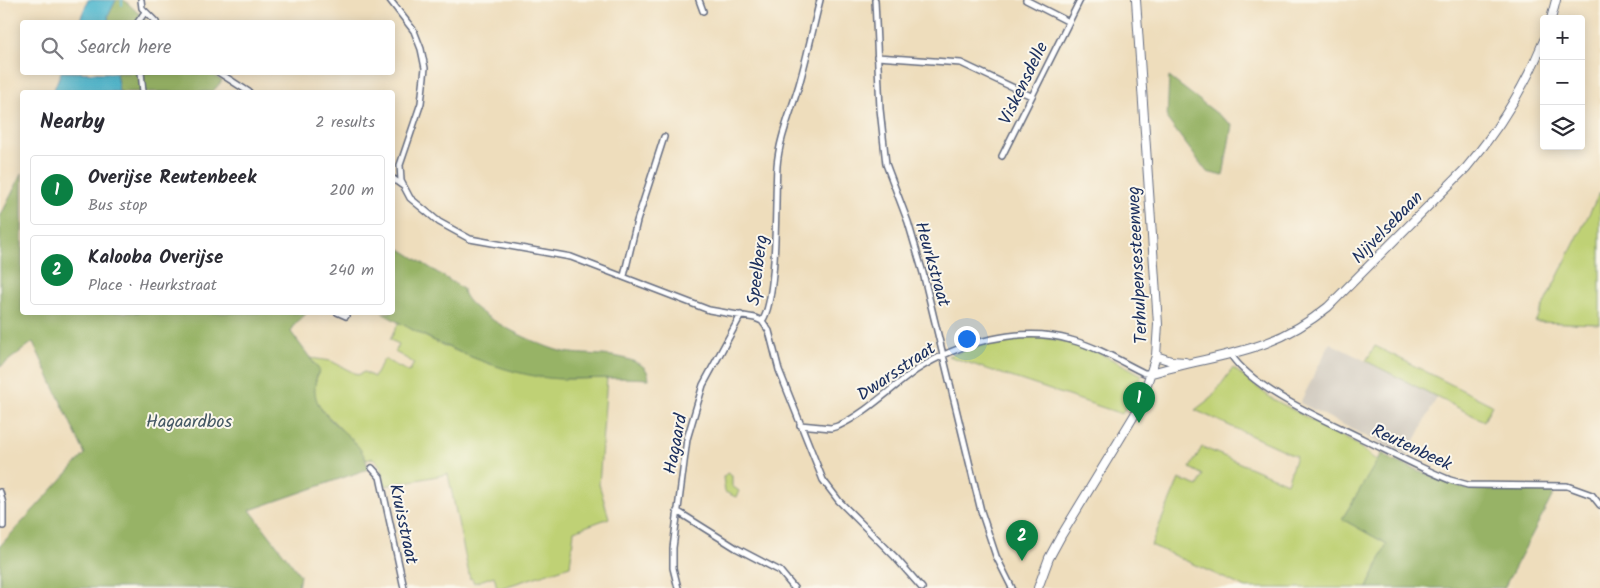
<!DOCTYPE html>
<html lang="en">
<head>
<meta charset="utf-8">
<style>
  body { margin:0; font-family:Kalam,sans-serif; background:#f2f2f3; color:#2b2b33 }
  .controls { position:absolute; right:15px; top:15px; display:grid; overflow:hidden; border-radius:5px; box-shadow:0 2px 12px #0003 }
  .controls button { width:45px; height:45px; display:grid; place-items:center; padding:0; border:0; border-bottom:1px solid #e1e1e2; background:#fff; color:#2b2b33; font:25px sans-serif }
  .you { position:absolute; left:966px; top:338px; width:18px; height:18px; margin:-12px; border:4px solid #fff; border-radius:50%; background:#1a73e8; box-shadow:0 0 0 8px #1a73e833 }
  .badge { display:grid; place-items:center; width:32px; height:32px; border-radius:50%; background:#0b8043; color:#fff; font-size:16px; font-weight:700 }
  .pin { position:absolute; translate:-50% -41px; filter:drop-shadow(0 1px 2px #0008) }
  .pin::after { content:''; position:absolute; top:26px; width:18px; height:15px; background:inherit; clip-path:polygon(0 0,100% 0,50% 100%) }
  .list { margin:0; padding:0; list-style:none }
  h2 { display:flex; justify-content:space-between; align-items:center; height:65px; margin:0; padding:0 20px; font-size:21px }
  h2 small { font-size:16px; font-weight:400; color:#7c7c81 }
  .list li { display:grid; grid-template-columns:32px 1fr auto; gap:15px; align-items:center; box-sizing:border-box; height:70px; margin:0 10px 10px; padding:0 10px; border:1px solid #e1e1e2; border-radius:5px }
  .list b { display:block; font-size:19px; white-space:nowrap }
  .list p { margin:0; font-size:16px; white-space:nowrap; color:#7c7c81 }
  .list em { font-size:16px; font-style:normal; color:#7c7c81 }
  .icon { flex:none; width:28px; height:28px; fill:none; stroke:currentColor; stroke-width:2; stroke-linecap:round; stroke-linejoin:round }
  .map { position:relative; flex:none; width:1600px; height:588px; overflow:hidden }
  .search { position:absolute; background:#fff; box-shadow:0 2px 12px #0003; left:20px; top:20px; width:375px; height:55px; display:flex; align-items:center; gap:12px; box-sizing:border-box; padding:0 18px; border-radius:5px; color:#7c7c81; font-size:19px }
  .panel { position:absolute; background:#fff; box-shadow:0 2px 12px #0003; left:20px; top:90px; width:375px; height:225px; border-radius:5px }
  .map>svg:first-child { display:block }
  .industrial { fill:#cac3b8 }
  .green { fill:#bfd174; stroke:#6d8069 }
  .forest { fill:#97b366; stroke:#597162 }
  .water { fill:#50b7ce; stroke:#367396 }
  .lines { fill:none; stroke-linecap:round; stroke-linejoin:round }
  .stream { stroke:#50b7ce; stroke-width:2 }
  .street-casing { stroke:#656c7f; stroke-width:8 }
  .secondary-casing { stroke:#656c7f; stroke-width:10 }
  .street { stroke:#fff; stroke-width:5 }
  .secondary { stroke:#fff; stroke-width:8 }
  .labels { text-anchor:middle; stroke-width:4; stroke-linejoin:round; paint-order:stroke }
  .street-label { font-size:18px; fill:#1b2f5e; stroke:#fbf7ec }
  .park-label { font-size:18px; fill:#445864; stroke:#fbf7ec }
</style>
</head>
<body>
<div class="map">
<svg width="1600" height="588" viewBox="0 0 1600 588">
  <rect width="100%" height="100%" fill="#fbf7ec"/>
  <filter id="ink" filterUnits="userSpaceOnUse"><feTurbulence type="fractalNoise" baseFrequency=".02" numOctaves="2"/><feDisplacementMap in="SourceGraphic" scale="10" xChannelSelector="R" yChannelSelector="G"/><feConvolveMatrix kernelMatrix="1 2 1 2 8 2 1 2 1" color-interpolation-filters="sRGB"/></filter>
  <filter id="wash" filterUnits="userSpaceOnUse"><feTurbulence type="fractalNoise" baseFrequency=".0096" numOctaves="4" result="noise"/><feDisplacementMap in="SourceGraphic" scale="20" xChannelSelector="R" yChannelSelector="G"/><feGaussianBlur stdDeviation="1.12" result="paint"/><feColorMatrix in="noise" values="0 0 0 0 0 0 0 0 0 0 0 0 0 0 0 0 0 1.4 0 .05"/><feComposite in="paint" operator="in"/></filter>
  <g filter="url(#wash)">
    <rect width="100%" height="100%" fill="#eeddbc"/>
    <path class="industrial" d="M1330,343L1437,397L1407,457L1300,403Z"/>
    <path class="green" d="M1600,192V324L1535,322Z
      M399,322C446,350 502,372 557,378C573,380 591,378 607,378L599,484L609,518L574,531L570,566L501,588H497L494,576L474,583L472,578L470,579L448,474L385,486L380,465L373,458L367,460L354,442L323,411L316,401L313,390L319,370L310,358L331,361L358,375L364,372L374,377L384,359L409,372L414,363L395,352L399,344L390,340Z
      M1032,337C1073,338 1107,356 1142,375L1122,414L948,356L981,344Z
      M1375,346L1492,405L1484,421L1366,361Z
      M1233,368L1271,398L1356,444L1378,462L1342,519L1387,544L1367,588H1246L1151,545L1179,479L1198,486L1203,475L1190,468L1202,447L1287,483L1296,456L1195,410L1212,397Z
      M727,473L732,476V486L739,491L736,497L725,492L723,477Z"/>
    <path class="forest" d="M116,0H124L148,22H109L108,16Z
      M116,73H210L222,81L212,92H119Z
      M1169,77L1232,125L1223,176L1207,172L1167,119Z
      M22,173V312L307,313L295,324L291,332L319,370C298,421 363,427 368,469L250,510L300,575L298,588H0V546L85,454L33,342L0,367V217Z
      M393,244L463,289C462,311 540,346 560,351C585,357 615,351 639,364C646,367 648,372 649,379C619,377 590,379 561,379C503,377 431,341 382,313L392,312Z
      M1382,453L1394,461L1466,489L1555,491L1504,588H1367L1387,544L1342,519Z"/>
    <path class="water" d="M88,0H116L108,16L109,22H79Z
      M61,72L116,73L119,92H53Z"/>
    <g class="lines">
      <path class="stream" d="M122,5V0"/>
    </g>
  </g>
  <g filter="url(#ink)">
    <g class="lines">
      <g class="street-casing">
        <path id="street" d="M141,0L142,8L156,22
          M390,0L414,31L421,49L425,68L421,103L400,165L401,181L410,198L439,222L470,239L571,257L709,310L755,318L762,321L769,331L779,370L823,480L839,501L895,557L922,588
          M699,0L703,11
          M875,0L880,109L886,164L908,222L923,273L981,511L996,556L1012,588
          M1026,0L1069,22
          M138,22L145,12
          M877,57L961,63L1031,96
          M141,72L143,92
          M218,72L249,92
          M1002,156L1080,0
          M392,178L403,186
          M624,276L637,221L664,137
          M337,312L346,316
          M762,321C778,300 775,197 777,166C779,139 791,112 799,85C807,57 813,28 820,0
          M1231,355C1255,391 1325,420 1363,439C1392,453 1420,468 1450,480L1468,485L1567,486L1592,495L1600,505
          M800,425L831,428L838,426C866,413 890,389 915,371C957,343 1021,325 1071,340C1097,347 1120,361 1144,373H1151
          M372,468L380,477L404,588
          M0,492L3,504V526
          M677,511L736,548L780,571L794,588
          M678,588L673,568V548L687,439L703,385L741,315"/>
      </g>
      <g class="secondary-casing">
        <path id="secondary" d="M1551,19L1556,0
          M1156,356L1171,361L1185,362
          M1152,373C1220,353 1269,355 1328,307L1466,168C1499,129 1525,87 1544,40
          M1038,588L1049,558L1061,536L1140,406L1156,356L1158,324L1136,0"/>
      </g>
      <use href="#street" class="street"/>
      <use href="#secondary" class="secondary"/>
    </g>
  </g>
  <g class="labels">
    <g class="street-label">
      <text transform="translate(1023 83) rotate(-64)" y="6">Viskensdelle</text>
      <text transform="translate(1387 227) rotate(-46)" y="6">Nijvelsebaan</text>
      <text transform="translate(933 264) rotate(74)" y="6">Heurkstraat</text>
      <text transform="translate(1137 265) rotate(-93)" y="6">Terhulpensesteenweg</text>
      <text transform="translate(757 270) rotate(-83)" y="6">Speelberg</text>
      <text transform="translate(896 371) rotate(-34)" y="6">Dwarsstraat</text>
      <text transform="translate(675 444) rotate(-79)" y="6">Hagaard</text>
      <text transform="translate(1412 447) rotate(25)" y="6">Reutenbeek</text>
      <text transform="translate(404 524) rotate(78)" y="6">Kruisstraat</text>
    </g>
    <g class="park-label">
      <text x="189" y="427">Hagaardbos</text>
    </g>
  </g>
</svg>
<div class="controls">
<button>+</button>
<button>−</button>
<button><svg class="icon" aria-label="layers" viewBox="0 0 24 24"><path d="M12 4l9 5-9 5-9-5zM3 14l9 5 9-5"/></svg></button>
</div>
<div class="you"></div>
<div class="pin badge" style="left:1139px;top:423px">1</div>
<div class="pin badge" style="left:1022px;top:561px">2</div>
<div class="search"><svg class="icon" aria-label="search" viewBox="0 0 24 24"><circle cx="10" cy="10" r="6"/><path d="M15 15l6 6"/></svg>Search here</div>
<section class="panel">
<h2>Nearby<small>2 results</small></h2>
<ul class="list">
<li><span class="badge">1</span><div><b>Overijse Reutenbeek</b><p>Bus stop</p></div><em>200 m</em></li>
<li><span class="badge">2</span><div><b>Kalooba Overijse</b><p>Place · Heurkstraat</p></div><em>240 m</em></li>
</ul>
</section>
</div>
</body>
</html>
